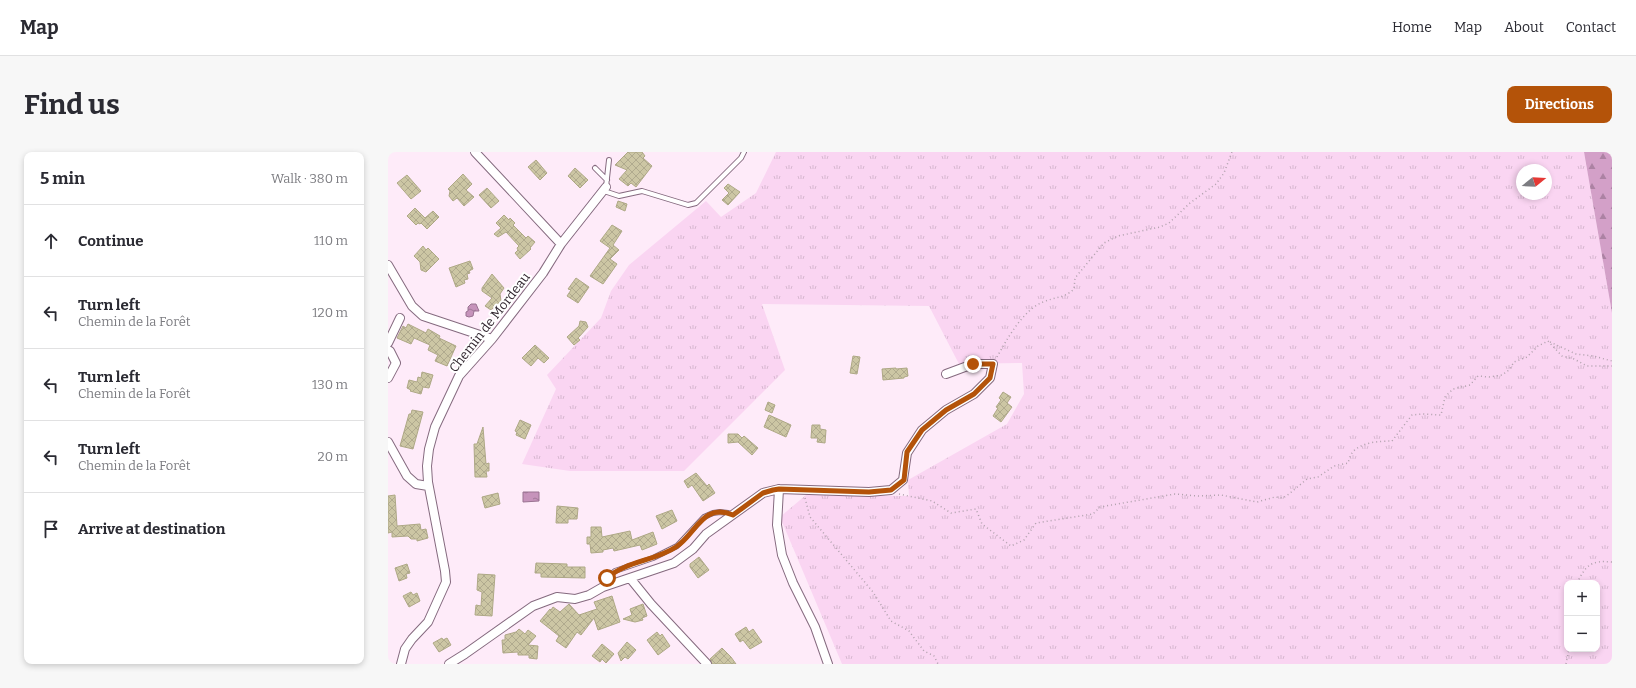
<!DOCTYPE html>
<html lang="en">
<head>
<meta charset="utf-8">
<style>
  body { margin:0; font-family:Bitter,serif; background:#f7f7f7; color:#2b2b33 }
  .controls { position:absolute; right:12px; bottom:12px; display:grid; overflow:hidden; border-radius:8px; box-shadow:0 2px 6px #0003 }
  .controls button { width:36px; height:36px; display:grid; place-items:center; padding:0; border:0; border-bottom:1px solid #e1e1e2; background:#fff; color:#2b2b33; font:20px sans-serif }
  .compass { position:absolute; left:1128px; top:12px; width:36px; height:36px; border-radius:50%; background:#fff; box-shadow:0 2px 6px #0003; rotate:72deg }
  .stop { position:absolute; width:12px; height:12px; margin:-9px; border:3px solid #b45309; border-radius:50%; background:#fff }
  .stop.end { background:#b45309; border-color:#fff; box-shadow:0 1px 4px #0008 }
  .list { margin:0; padding:0; list-style:none }
  h2 { display:flex; justify-content:space-between; align-items:center; height:52px; margin:0; padding:0 16px; font-size:17px }
  h2 small { font-size:13px; font-weight:400; color:#7c7c81 }
  .list li { display:grid; grid-template-columns:26px 1fr auto; gap:12px; align-items:center; box-sizing:border-box; height:72px; padding:0 16px; border-top:1px solid #e1e1e2 }
  .list b { display:block; font-size:15px; white-space:nowrap }
  .list p { margin:0; font-size:13px; white-space:nowrap; color:#7c7c81 }
  .list em { font-size:13px; font-style:normal; color:#7c7c81 }
  .icon { flex:none; width:22px; height:22px; fill:none; stroke:currentColor; stroke-width:2; stroke-linecap:round; stroke-linejoin:round }
  .map { position:relative; flex:none; width:1224px; height:512px; overflow:hidden; border-radius:8px }
  header { display:flex; align-items:center; gap:24px; box-sizing:border-box; height:56px; padding:0 20px; background:#fff; border-bottom:1px solid #e1e1e2 }
  header strong { font-size:19px }
  nav { display:flex; gap:22px; margin-inline-start:auto; font-size:14px }
  .intro { display:flex; align-items:center; justify-content:space-between; box-sizing:border-box; height:96px; padding:0 24px }
  h1 { margin:0; font-size:28px }
  .button { padding:10px 18px; border-radius:8px; background:#b45309; color:#fff; font-size:14px; font-weight:700 }
  main { display:flex; gap:24px; padding:0 24px }
  aside { flex:1; background:#fff; border-radius:8px; box-shadow:0 2px 6px #0003 }
  .map>svg:first-child { display:block }
  .grass { fill:url(#grass-tufts); fill-rule:evenodd }
  .forest { fill:url(#forest-firs) }
  .water { fill:url(#water-ripples); stroke:#997291 }
  .building { fill:url(#building-cross-hatch); stroke:#aea886 }
  .lines { fill:none; stroke-linecap:round; stroke-linejoin:round }
  .lane-casing { stroke:#856a7f; stroke-width:6 }
  .street-casing { stroke:#856a7f; stroke-width:10 }
  .path { stroke:#b1a1ad; stroke-width:1.5; stroke-dasharray:1 3; stroke-linecap:butt }
  .lane { stroke:#fff; stroke-width:4 }
  .street { stroke:#fff; stroke-width:8 }
  .route { stroke:#b45309; stroke-width:5 }
  .labels { text-anchor:middle; stroke-width:4; stroke-linejoin:round; paint-order:stroke }
  .street-label { font-size:13px; fill:#30252e; stroke:#fff }
</style>
</head>
<body>
<header>
<strong>Map</strong>
<nav><a>Home</a><a>Map</a><a>About</a><a>Contact</a></nav>
</header>
<div class="intro"><h1>Find us</h1><a class="button">Directions</a></div>
<main>
<aside>
<h2>5 min<small>Walk · 380 m</small></h2>
<ul class="list">
<li><svg class="icon" aria-label="ahead" viewBox="0 0 24 24"><path d="M12 20V5M6 11l6-6 6 6"/></svg><div><b>Continue</b></div><em>110 m</em></li>
<li><svg class="icon" aria-label="left" viewBox="0 0 24 24"><path d="M17 20v-9H6M10 6l-5 5 5 5"/></svg><div><b>Turn left</b><p>Chemin de la Forêt</p></div><em>120 m</em></li>
<li><svg class="icon" aria-label="left" viewBox="0 0 24 24"><path d="M17 20v-9H6M10 6l-5 5 5 5"/></svg><div><b>Turn left</b><p>Chemin de la Forêt</p></div><em>130 m</em></li>
<li><svg class="icon" aria-label="left" viewBox="0 0 24 24"><path d="M17 20v-9H6M10 6l-5 5 5 5"/></svg><div><b>Turn left</b><p>Chemin de la Forêt</p></div><em>20 m</em></li>
<li><svg class="icon" aria-label="arrive" viewBox="0 0 24 24"><path d="M6 21V4h12l-3 4 3 4H6"/></svg><div><b>Arrive at destination</b></div></li>
</ul>
</aside>
<div class="map">
<svg width="1224" height="512" viewBox="0 0 1224 512">
  <defs>
    <pattern id="grass-tufts" width="24" height="20" patternUnits="userSpaceOnUse"><rect width="24" height="20" fill="#fad5f2"/><path d="M3 7l-1-3M5 7V3M7 7l1-3M15 17l-1-3M17 17v-4M19 17l1-3" fill="none" stroke="#d7b7d0"/></pattern>
    <pattern id="forest-firs" width="22" height="20" patternUnits="userSpaceOnUse"><rect width="22" height="20" fill="#d3a0c8"/><path d="M5 1l3.5 6h-7zM16 11l3.5 6h-7z" fill="#ac82a3"/></pattern>
    <pattern id="water-ripples" width="26" height="14" patternUnits="userSpaceOnUse"><rect width="26" height="14" fill="#c693bb"/><path d="M2 4q2-2 4 0t4 0M15 11q2-2 4 0t4 0" fill="none" stroke="#a17898"/></pattern>
    <pattern id="building-cross-hatch" width="8" height="8" patternUnits="userSpaceOnUse"><rect width="8" height="8" fill="#ccc6a4"/><path d="M0 0l8 8M0 8l8-8" fill="none" stroke="#b0aa8e"/></pattern>
  </defs>
  <rect width="100%" height="100%" fill="#feebf9"/>
  <path class="grass" d="M388,0H1196L1224,161V512H454L392,365L418,343L521,344L520,328L619,272L636,242L634,211L571,212L541,154L374,152L397,218L296,319H182L134,312L168,237L159,223L213,166L223,139L241,113L318,49L333,65L368,41ZM1134,18H1158V42H1134ZM1179,431H1209V497H1179Z"/>
  <path class="forest" d="M1196,0H1224V161Z"/>
  <path class="water" d="M83,152H88L91,159H86L85,164L81,165L78,164V160L80,159V155Z
    M135,340H151V349L135,350Z"/>
  <path class="building" d="M240,0H254L257,4L255,6L264,14L248,35L243,31L240,34L231,27L239,18L227,13Z
    M148,8L159,21L152,28L140,15Z
    M187,16L200,28L192,36L180,24Z
    M75,22L84,32L78,38L86,45L76,54L69,46L65,49L61,44L62,39L60,37Z
    M19,23L33,39L23,47L9,31Z
    M340,32L352,40L340,53L334,48L341,41L336,36Z
    M99,36L111,49L103,56L91,43Z
    M230,49L239,52L237,59L228,55Z
    M27,56L37,66L45,59L51,65L39,77L33,71L32,72L30,71L28,73L19,64Z
    M116,63L121,68L122,66L127,71L125,73L138,86L140,84L147,90L142,96L143,97L132,107L127,101L130,98L129,96L131,94L118,80L110,85L106,82L113,76L108,71Z
    M224,73L234,79L225,93L231,98L222,107L229,112L215,132L202,124L222,96L212,89Z
    M35,94L38,98L40,96L51,107L38,120L33,118L32,110L26,104Z
    M82,109L85,117L81,119L82,121L79,122L80,127L76,128L77,131L68,135L61,116Z
    M104,122L116,136L112,142L113,149L103,158L97,154L104,146L94,139V136Z
    M188,126L201,135L190,151L179,144L183,138L180,137Z
    M192,169L198,170L200,175L190,186L192,188L186,193L179,185L191,174Z
    M20,172L38,181L40,177L52,184L51,186L68,194L59,214L47,209L50,203L40,198L42,193L26,186L23,192L9,186L15,174L18,176Z
    M147,193L161,206L156,211L150,206L143,214L134,206Z
    M465,204L472,205L469,222L462,221Z
    M508,216V217L519,216L520,224L516,225V226L495,228L494,217Z
    M34,220L45,223L41,236L35,235L33,242L22,239L23,238L19,236L21,228L29,230L30,225L33,226Z
    M615,240L623,245L619,251L624,255L613,270L605,264L610,256L608,255L613,248L611,246Z
    M380,250L387,253L384,261L377,258Z
    M24,258L35,260L25,297L12,294L21,262H23Z
    M381,263L403,273L398,285L376,275Z
    M132,268L143,273L137,287L128,283L129,280L127,279Z
    M424,273H432V277L438,278L437,291L429,290L430,286H423Z
    M95,275L98,312L101,311V319H98L99,325H87L86,292H89Z
    M340,282H350L354,286L356,284L370,296L364,303L350,290L340,291Z
    M308,321L319,334L321,332L327,341L315,349L304,333L300,336L296,329Z
    M110,341L112,352L97,356L94,345Z
    M7,343L9,374L32,372L33,378L38,377L40,386L29,389V387H23L20,384L4,385V380L0,381V344Z
    M169,354L190,356L189,367H180V371H168Z
    M284,358L289,369L274,377L268,364Z
    M203,375H213L214,385L242,379L244,388L265,380L269,392L254,398L252,393L226,399L225,396L215,398V400L203,401L202,392H199V385H203Z
    M311,405L321,418L310,426L302,415V412Z
    M148,411L179,412V415H197V426L153,425V421H147Z
    M19,412L22,421L18,422L19,426L11,429L7,416Z
    M90,422L107,423L104,464L87,463L88,453L93,454L94,440L89,438Z
    M23,440L25,443L29,441L32,449L21,455L15,444Z
    M224,444L232,470L210,478L206,466L193,483L189,480L178,496L168,489L171,484L152,469L162,457L163,458L165,455L172,460L181,452L191,463L209,457L206,450Z
    M255,452L259,464L254,466L255,468L247,470L235,467L244,463L242,457Z
    M358,475L361,480L365,477L374,490L362,497L355,488L352,490L347,482Z
    M131,477L137,482L140,478L148,484L140,493L150,494L149,507L141,506V503H130V500L115,501L114,488H117V483L128,480Z
    M269,480L272,484L274,482L282,494L270,503L259,488Z
    M54,486L55,488L59,486L63,493L51,500L45,491Z
    M239,490L248,498L240,507L237,505L233,509L230,501Z
    M214,492L226,502L218,511L214,507L212,510L204,504Z
    M334,496L343,505L348,512H324L322,507Z"/>
  <g class="lines">
    <g class="lane-casing">
      <path id="lane" d="M207,16L219,28
        M218,35L221,8
        M216,39L231,44L254,39L300,53L308,51L353,6L356,0
        M215,435L219,426L227,419L265,406L289,394L316,365L325,361L332,360L340,361L345,363"/>
    </g>
    <g class="street-casing">
      <path id="street" d="M87,0L173,92
        M0,113L24,154L35,164L104,187
        M0,191L12,166
        M0,198L2,199L8,211L0,226
        M0,290L19,324L28,332L40,334
        M391,337L389,373L394,403L405,431L427,475L440,512
        M242,426L263,452L319,512
        M13,512L17,497L24,487L40,470L58,430L57,419L40,330L39,314L41,297L47,275L71,224L104,187L155,121L173,92L218,35
        M61,512L77,502L145,454L169,445L187,447L201,443L215,435L286,411L305,397L318,382L375,341L391,337L481,340L503,338L515,328L519,301L534,278L558,258L586,242L602,226L605,212H585L558,222"/>
    </g>
    <path class="path" d="M1162,190L1188,202L1205,204L1224,209
      M609,205C619,187 635,158 655,150C667,145 677,146 686,137L687,126L716,91L730,84L772,75L781,71L802,51L828,32L836,21L844,0
      M511,342L544,349L563,361L588,357L594,372L623,394L636,388L648,371L705,362L712,355L787,342L810,344L833,343L869,350L887,345L895,346L901,342L919,327L930,325L946,314L960,311C961,308 962,304 964,301C972,290 992,289 1004,289L1024,263L1035,262L1053,263L1057,245L1065,237L1082,233L1090,224L1101,225L1114,223L1121,218L1126,210L1139,205L1150,194L1160,189L1174,204L1186,207L1199,214H1224
      M417,346L422,365L485,440L503,469L521,479L536,499L546,504L550,512
      M1189,431C1198,413 1203,408 1224,410
      M1178,512L1181,497"/>
    <use href="#lane" class="lane"/>
    <use href="#street" class="street"/>
  </g>
  <g class="lines">
    <path class="route" d="M219,426C238,409 267,409 288,395C308,382 315,350 345,363L375,341L385,338L391,337L481,340L503,338L516,328L519,300L534,278L558,258L586,242L602,226L605,212H585"/>
  </g>
  <g class="labels">
    <g class="street-label">
      <text transform="translate(101 170) rotate(-52)" y="5">Chemin de Mordeau</text>
    </g>
  </g>
</svg>
<div class="controls">
<button>+</button>
<button>−</button>
</div>
<svg class="compass" viewBox="-18 -18 36 36"><path d="M0-13l5 13h-10z" fill="#e53935"/><path d="M0 13l5-13h-10z" fill="#7c7c81"/></svg>
<div class="stop" style="left:219px;top:426px"></div>
<div class="stop end" style="left:585px;top:212px"></div>
</div>
</main>
</body>
</html>
